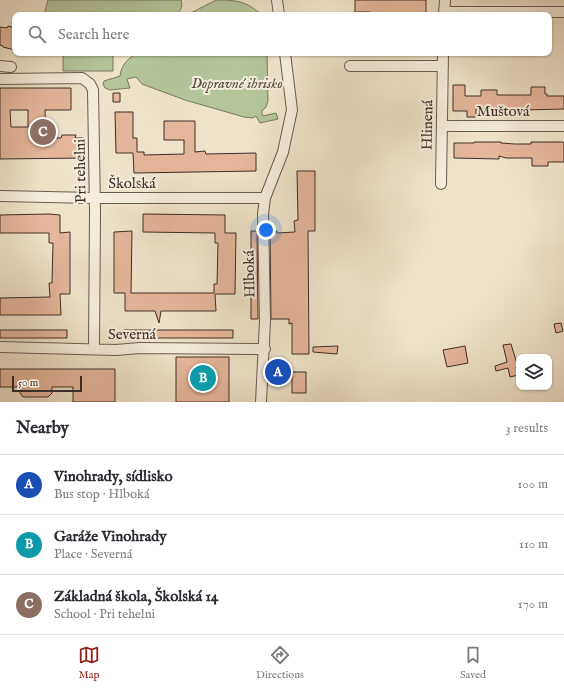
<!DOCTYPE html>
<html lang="en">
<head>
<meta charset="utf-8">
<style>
  body { margin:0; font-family:"IM FELL English",serif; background:#f7f7f7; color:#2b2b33 }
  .controls { position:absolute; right:12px; bottom:12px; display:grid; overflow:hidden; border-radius:8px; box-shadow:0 1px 3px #0004 }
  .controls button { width:36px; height:36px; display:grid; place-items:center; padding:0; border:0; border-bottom:1px solid #e1e1e2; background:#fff; color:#2b2b33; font:20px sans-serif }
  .scale { position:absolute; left:12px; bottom:10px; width:70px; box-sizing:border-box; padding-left:4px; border:2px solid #3e2e28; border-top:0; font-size:11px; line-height:14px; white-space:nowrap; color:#3e2e28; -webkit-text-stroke:3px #f4eddd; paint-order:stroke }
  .you { position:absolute; left:266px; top:230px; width:14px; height:14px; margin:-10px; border:3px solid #fff; border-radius:50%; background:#1a73e8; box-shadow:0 0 0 6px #1a73e833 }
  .badge { display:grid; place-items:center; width:26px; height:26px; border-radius:50%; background:#8f2418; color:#fff; font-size:13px; font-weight:700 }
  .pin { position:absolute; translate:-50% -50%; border:2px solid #fff; box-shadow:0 1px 4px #0006 }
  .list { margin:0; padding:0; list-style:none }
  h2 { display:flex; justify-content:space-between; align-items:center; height:52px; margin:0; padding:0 16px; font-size:17px }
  h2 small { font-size:13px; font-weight:400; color:#7c7c81 }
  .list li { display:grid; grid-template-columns:26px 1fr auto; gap:12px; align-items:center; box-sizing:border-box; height:60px; padding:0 16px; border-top:1px solid #e1e1e2 }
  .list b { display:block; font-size:15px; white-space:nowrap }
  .list p { margin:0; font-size:13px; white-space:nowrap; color:#7c7c81 }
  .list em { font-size:13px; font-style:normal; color:#7c7c81 }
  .icon { flex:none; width:22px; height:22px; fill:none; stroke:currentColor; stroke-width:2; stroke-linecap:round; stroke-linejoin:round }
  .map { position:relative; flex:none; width:564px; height:402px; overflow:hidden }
  .search { position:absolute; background:#fff; box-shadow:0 1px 3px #0004; left:12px; right:12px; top:12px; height:44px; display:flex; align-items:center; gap:10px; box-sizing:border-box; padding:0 14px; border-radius:8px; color:#7c7c81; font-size:15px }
  .sheet { height:232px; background:#fff }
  nav { display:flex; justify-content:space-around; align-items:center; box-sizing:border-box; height:56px; border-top:1px solid #e1e1e2; background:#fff; font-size:11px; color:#7c7c81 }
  nav a { display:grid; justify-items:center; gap:2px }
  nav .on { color:#8f2418 }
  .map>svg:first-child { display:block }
  .green { fill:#b4c59b; stroke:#797a62 }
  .building { fill:#e5b69a; stroke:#3e2e28; fill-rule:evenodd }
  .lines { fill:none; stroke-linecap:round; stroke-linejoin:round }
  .minor-casing { stroke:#6a5b50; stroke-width:12 }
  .minor { stroke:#f4eddd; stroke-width:10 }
  .labels { text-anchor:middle; stroke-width:4; stroke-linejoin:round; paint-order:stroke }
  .park-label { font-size:15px; font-style:italic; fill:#564c3f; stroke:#f4eddd }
  .street-label { font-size:15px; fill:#3e2e28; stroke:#f4eddd }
</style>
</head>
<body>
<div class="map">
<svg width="564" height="402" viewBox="0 0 564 402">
  <rect width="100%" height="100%" fill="#eee3ca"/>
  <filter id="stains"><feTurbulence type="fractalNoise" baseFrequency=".005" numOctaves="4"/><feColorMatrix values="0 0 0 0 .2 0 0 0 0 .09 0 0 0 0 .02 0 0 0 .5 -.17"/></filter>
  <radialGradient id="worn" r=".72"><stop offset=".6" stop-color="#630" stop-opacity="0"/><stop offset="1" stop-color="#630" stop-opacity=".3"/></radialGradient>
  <path class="green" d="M48,0H181C183,6 181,10 177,15H44Z
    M216,0C237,0 246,1 262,15H187Z
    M63,53H113V71H63Z
    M138,53H267L268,101L266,107L262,111V114L263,116L276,113L278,119L260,123L256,116L253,118L244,117L185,100L142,84L136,77L127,79L130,88L110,90L105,88L103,84L104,81L120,76C121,65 129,57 138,53Z"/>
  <path class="building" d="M355,0H426V15H370V12H355Z
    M8,26L15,28V50L3,47V46L0,45V27L7,28Z
    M453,85H465V96H481V90H497V95H531V87H545V94H547V96H564V109L522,110V111H511V109H506V108H488V109H476V117H467V111H453Z
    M0,88H71V110H45L46,138H61L62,135H76L75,138H84V158L0,159ZM10,110H28V127H11Z
    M113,93H120V102H113Z
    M115,112H133V138H137V152H144V155L184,154V140H164V121H195V152L205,151L206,154L256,153V171L134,173L133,153H116Z
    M474,142H501V143L515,144H531V142H563L564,143V162H548V166H532V158H506L499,156V159L454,158V143H474Z
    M297,171H315V231H308L309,354H292V323L289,324V319H271L270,231H277V233L295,232L294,221L298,220Z
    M49,214L60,215V233L70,232V294H60L61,315H0V298L50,297L49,283H52L53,243H49V233H0V215Z
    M143,214L225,215V233H236L235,294H215L216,311H161L159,323L155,311H125V293H114V232L132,231L131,293H214V284H217L218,243H215V233L143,232Z
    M251,231H257L258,319H251Z
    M561,323L563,331L556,333L554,324Z
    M0,330H67V338H0Z
    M124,330H233V338H124Z
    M511,344L518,367H516L518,375L510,377L508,368L496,371L495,366L507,362L503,345Z
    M338,346L337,354L313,352V347Z
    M465,346L468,363L447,367L443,350Z
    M176,357H229V402H176Z
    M0,369H115V402H73V387H52V393L48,397H23L20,393V387H0Z
    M292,372H306V393H292Z"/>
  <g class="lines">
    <g class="minor-casing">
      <path id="minor" d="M277,0L279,15
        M445,12H564
        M444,15L445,0
        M0,66L11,67
        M350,66H443
        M0,79L82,78L90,84L93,90L95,211L94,349
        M442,126H564
        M441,184L443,53
        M0,196L94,198H265
        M0,347L116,350L140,348L265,349
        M261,402L265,321L263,214L265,198L283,152L292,110L285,53"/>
    </g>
    <use href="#minor" class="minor"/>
  </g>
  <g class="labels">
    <g class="park-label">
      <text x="237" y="88">Dopravné ihrisko</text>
    </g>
    <g class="street-label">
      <text x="503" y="116">Muštová</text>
      <text transform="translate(427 125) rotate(-89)" y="5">Hlinená</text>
      <text transform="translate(80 171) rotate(-91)" y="5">Pri tehelni</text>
      <text x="132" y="188">Školská</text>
      <text transform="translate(249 274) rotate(-91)" y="5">Hlboká</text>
      <text x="132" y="339">Severná</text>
    </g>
  </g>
  <rect width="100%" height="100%" filter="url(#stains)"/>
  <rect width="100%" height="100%" fill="url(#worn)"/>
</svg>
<div class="controls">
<button><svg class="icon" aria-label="layers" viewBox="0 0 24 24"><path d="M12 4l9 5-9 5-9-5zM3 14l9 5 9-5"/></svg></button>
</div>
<div class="scale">50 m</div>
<div class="you"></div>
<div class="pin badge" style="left:278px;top:372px;background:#1a4fb4">A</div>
<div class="pin badge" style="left:203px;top:378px;background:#0f9aa8">B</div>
<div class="pin badge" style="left:43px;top:132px;background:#8d6e63">C</div>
<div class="search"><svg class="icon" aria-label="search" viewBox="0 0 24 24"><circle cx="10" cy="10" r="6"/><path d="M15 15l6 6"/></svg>Search here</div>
</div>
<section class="sheet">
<h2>Nearby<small>3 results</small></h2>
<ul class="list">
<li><span class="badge" style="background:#1a4fb4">A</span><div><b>Vinohrady, sídlisko</b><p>Bus stop · Hlboká</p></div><em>100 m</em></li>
<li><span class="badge" style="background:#0f9aa8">B</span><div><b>Garáže Vinohrady</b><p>Place · Severná</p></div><em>110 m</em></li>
<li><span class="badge" style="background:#8d6e63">C</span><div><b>Základná škola, Školská 14</b><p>School · Pri tehelni</p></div><em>170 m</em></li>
</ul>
</section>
<nav>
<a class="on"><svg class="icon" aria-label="map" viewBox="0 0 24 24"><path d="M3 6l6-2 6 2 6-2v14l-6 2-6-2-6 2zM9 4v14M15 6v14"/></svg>Map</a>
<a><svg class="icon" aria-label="directions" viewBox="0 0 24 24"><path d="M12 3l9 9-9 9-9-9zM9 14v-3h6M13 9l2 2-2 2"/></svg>Directions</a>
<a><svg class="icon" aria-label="saved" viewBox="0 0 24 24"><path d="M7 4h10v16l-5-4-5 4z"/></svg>Saved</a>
</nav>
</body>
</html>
